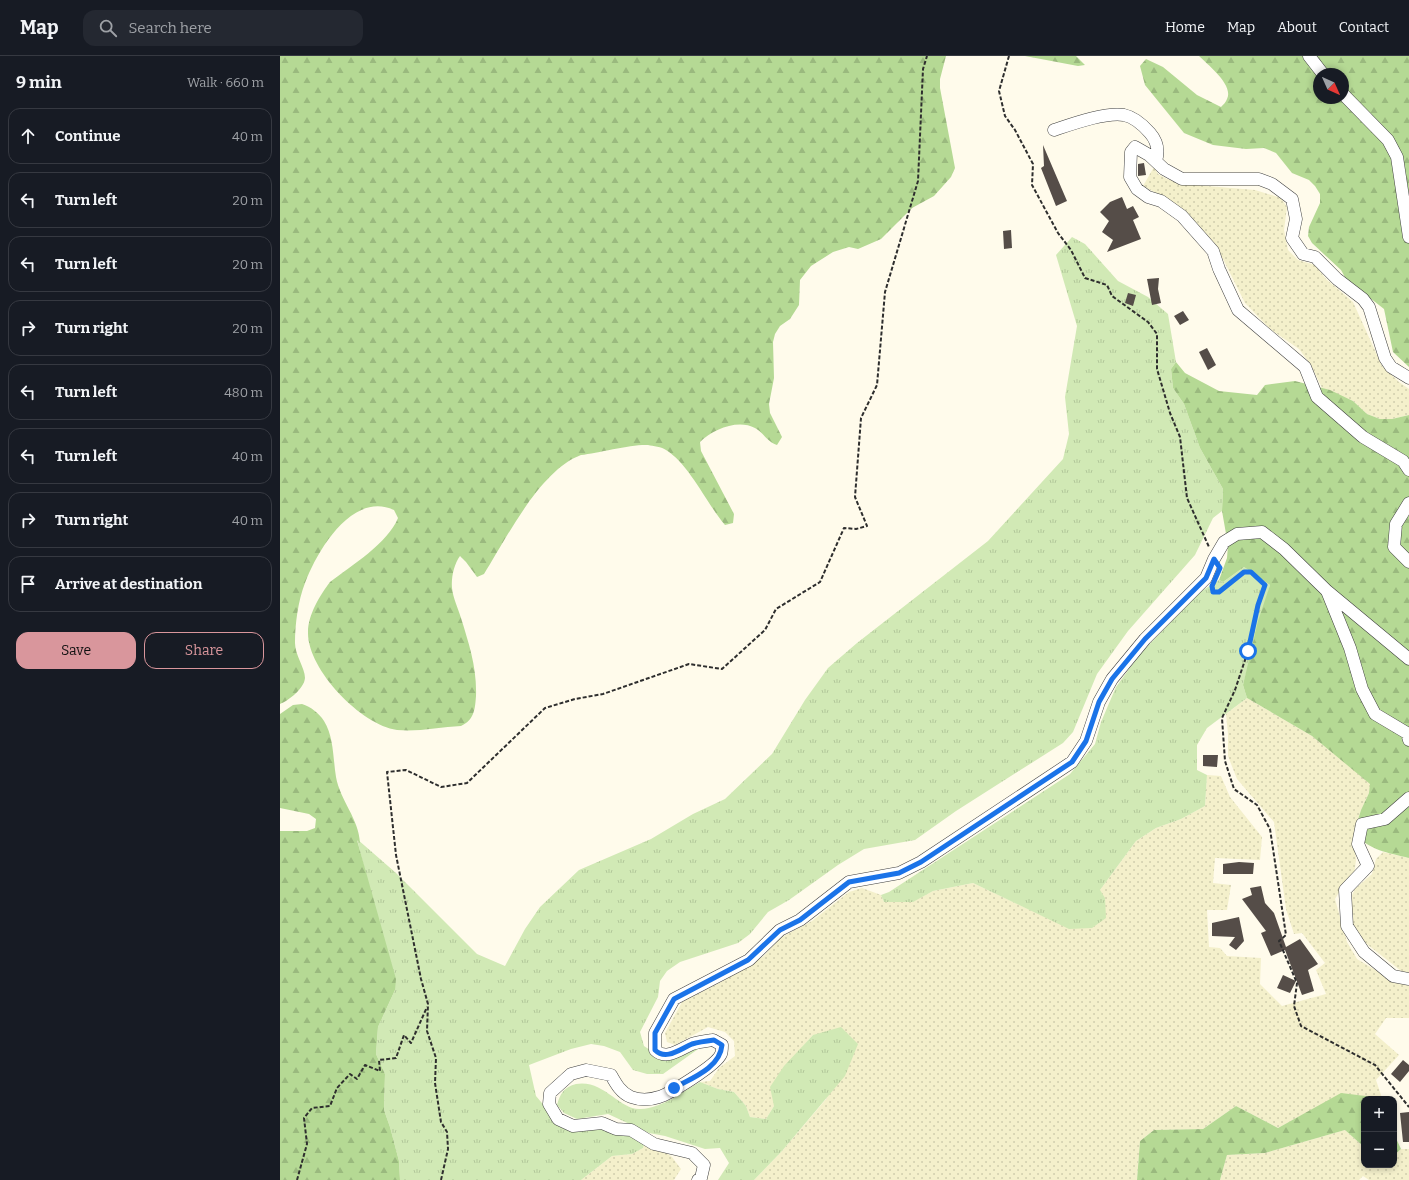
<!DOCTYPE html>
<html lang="en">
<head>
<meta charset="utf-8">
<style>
  body { margin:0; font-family:Bitter,serif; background:#242831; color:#f1f3f6 }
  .controls { position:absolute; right:12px; bottom:12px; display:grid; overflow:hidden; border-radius:8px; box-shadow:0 2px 6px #0003 }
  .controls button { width:36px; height:36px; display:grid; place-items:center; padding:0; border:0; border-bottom:1px solid #363941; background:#171b24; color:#f1f3f6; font:20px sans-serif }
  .compass { position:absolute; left:1033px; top:12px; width:36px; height:36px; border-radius:50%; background:#171b24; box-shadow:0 2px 6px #0003; rotate:135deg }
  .stop { position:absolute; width:12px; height:12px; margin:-9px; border:3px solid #1a73e8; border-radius:50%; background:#fff }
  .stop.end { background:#1a73e8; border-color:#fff; box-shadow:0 1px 4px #0008 }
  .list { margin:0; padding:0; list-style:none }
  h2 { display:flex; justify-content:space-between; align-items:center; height:52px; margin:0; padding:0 16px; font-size:17px }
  h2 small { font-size:13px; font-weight:400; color:#9ea1a6 }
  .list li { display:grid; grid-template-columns:26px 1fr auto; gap:12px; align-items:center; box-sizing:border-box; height:56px; margin:0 8px 8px; padding:0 8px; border:1px solid #363941; border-radius:12px }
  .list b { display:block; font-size:15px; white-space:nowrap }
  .list em { font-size:13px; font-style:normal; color:#9ea1a6 }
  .actions { display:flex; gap:8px; padding:12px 16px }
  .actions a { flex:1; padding:9px 0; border:1px solid #d9969c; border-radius:12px; text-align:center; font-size:14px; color:#d9969c }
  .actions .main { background:#d9969c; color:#111 }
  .icon { flex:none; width:22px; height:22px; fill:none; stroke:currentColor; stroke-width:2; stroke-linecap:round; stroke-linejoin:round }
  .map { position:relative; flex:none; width:1129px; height:1124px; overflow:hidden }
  header { display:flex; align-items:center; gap:24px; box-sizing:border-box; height:56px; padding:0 20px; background:#171b24; border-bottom:1px solid #363941 }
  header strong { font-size:19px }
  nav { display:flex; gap:22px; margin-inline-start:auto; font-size:14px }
  .search { width:280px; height:36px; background:#242831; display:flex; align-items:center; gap:10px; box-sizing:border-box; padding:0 14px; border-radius:12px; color:#9ea1a6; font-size:15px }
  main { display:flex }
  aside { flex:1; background:#171b24 }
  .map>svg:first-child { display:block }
  .farmland { fill:url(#farmland-dots) }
  .grass { fill:url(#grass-tufts) }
  .forest { fill:url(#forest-firs); fill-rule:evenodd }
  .building { fill:#554d48 }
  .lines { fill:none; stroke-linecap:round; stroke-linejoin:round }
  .minor-casing { stroke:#3f3f3f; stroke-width:13 }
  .path { stroke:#2e2e2e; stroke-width:2; stroke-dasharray:4 2; stroke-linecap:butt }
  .minor { stroke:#fff; stroke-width:12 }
  .route { stroke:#1a73e8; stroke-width:5 }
</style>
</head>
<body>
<header>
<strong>Map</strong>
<div class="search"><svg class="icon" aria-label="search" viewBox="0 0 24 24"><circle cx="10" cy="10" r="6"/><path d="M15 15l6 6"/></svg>Search here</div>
<nav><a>Home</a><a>Map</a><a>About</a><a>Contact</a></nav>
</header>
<main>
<aside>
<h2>9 min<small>Walk · 660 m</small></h2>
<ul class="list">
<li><svg class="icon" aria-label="ahead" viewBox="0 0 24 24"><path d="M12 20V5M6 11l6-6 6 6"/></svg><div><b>Continue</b></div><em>40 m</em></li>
<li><svg class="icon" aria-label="left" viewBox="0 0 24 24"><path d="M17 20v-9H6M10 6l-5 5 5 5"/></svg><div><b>Turn left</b></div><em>20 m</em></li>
<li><svg class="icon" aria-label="left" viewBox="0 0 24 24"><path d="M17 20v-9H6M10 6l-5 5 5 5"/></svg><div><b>Turn left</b></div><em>20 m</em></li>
<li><svg class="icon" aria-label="right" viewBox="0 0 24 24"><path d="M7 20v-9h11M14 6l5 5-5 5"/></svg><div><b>Turn right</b></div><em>20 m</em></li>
<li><svg class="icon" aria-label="left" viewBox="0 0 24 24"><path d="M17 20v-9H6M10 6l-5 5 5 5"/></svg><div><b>Turn left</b></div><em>480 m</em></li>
<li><svg class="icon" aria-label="left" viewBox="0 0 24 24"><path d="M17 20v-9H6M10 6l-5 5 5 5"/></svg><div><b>Turn left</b></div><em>40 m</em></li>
<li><svg class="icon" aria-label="right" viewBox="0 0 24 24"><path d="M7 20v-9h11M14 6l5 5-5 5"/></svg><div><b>Turn right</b></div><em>40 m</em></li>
<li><svg class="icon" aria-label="arrive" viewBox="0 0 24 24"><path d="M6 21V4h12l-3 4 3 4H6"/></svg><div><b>Arrive at destination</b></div></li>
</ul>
<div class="actions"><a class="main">Save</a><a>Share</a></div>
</aside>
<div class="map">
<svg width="1129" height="1124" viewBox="0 0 1129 1124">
  <defs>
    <pattern id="farmland-dots" width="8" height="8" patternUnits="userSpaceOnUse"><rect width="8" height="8" fill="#f4f0cb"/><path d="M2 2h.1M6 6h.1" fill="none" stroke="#d0cdad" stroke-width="1.8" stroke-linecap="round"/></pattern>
    <pattern id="grass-tufts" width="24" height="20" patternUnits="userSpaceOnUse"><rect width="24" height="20" fill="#d1e9b5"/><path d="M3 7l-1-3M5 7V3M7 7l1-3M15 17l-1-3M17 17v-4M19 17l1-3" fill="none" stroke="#b2c79a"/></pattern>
    <pattern id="forest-firs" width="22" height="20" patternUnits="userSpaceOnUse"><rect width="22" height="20" fill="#b5d994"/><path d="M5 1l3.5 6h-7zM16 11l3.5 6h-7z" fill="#9ab97e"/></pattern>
  </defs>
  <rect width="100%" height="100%" fill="#fffbeb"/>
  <path class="farmland" d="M874,111L878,118L887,123L903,128L975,134L1001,142L1007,151L1004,174L1008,194L1018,204L1035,209L1046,223L1073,246L1102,310L1119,326L1129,333V359L1112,363H1100L1087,358L1073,345L1042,332L1031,309L1019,293L990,273L965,247L943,203L910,162L882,140L863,130Z
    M967,642L1032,680L1091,728L1089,737L1081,754L1074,776L1076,804L1074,820L1062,831L1055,843L1067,886L1077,903L1112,924L1129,930V962H1106L1095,978L1119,999L1096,1024L1102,1042L1061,1038L998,1072L956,1050L923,1073L874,1074L860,1085L857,1124H474L502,1095L547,1042L533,979L523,990L494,1050L486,1063L470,1061L466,1050L454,1036L438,1033L420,1026L430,1025L439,1012L455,1000L454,985L445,976L428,971L395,989L387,986L385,977L402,946L441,926L484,900L500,882L532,865L569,836L582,832L601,839L604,846H632L653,835L693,827L769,863L820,834L856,785L876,772L901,763L925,750L927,719L941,720L950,741L982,781L980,804L935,802L933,827L951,829L947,854H927L929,891L940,892L947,900L981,902L980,928L1002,950L1046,938L1036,914L1045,907L1022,877L1014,878L1006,853L994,766L957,723L948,700V678L946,658Z
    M1103,796L1129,802V918H1125L1083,885L1076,876L1067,850L1075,833L1092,818L1096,803Z
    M1065,1074L1084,1091V1109H1114V1099L1121,1093H1129V1124H1089L1083,1120L1079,1124H940L947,1099L985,1097Z
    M366,1082L392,1101L401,1113L394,1124H301L332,1100L352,1098L363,1092Z"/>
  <path class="grass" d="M792,181L805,188L838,225L868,241L888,258L896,306L891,313L893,332L904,348L920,392L943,433L942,455L933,462L915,499L848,575L817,618L793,676L783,687L676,755L635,784L584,793L558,809L509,844L488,856L470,878L458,887L400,906L387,915L380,925L378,941L360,976L364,990L376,998L426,979L428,982L421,991L383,1018H367L353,1014L340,996L324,990L311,988L291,993L249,1009L256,1040L272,1059L366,1082L363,1092L352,1098L332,1100L301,1124H120L119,1105L110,1071L104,1054L105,1018L96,998L98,971L115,934L77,783L116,817L197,898L225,910L245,873L260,851L299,814L371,783L413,758L445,743L492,698L525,644L548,612L577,587L708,485L783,403L789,378L785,341L797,270L776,199Z
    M964,511L990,529L963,629L967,642L927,672L917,689V714L927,719L925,750L901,763L876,772L856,785L820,834L825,842L826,862L812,872L789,873L693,827L653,835L633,846H604L601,839L609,836L790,718L815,688L821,666L836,631L860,598L920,536L939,524L943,526Z
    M561,971L578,988L565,1020L502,1095L474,1124H438L449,1107L440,1092L425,1093L385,1080L369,1077L328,1058L297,1063L284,1057L277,1049C280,1038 284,1031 296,1028C324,1023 340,1055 361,1053C382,1052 402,1036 420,1026L438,1033L454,1036L466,1050L470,1061L486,1063L494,1050L490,1031L504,1010L533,979Z"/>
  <path class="forest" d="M0,0H666L660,23V32L675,112L671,121L654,140L632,152L601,183L578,193L569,191L553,196L531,210L520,224L519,249L510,263L500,270L495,278L493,286L494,322L489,348L490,357L502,381L497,389C486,385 484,377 475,372C458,363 433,373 420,386L421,395L454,458L453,467L445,469C427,448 409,408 386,394C382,391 373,390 368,389C352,388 318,397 301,399C260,414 226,483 204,518L197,521L186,506L180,500C174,508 171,522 172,532C173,542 178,552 181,562C189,588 197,612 196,640C195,654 194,664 181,670C160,671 138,676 117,674C81,669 27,613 28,576C28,559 40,539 50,526C71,510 108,487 118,462L114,454C72,435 37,495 25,527C18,545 15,568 15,587C15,599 25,612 25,622C24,633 8,645 0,648Z
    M745,0H796L805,9L798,10Z
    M919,0H1129V311L1113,296L1104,253L1066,223L1061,214L1032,187L1028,180L1029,171L1040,147V138L1035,130L1029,124L1012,117L996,97L984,92L966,93L933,89L904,77L865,29L860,10L866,3L883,11L917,39L941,51C943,49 946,46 947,43C954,29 928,9 919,0ZM1039,18H1063V42H1039Z
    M896,306L905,317L939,335L977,339L985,329L1015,325L1050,334L1073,345L1087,358L1100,363H1112L1129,359V802C1109,797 1087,794 1074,776L1081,754L1089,737L1090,728L1032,680L967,642L963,629L978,565L990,529L964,511L943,526L939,524L947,502L948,489L942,455L943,433L920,392L904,348L893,332L891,313Z
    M22,648C31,651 39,657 44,665C54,681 53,703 56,721C60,744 79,763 80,787L77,784L116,923L115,934L98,971L96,998L105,1018L104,1054L110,1071L119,1105L120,1124H0V775H27L35,772L36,763L29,758L0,752V658L13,649Z
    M1061,1037L1102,1042L1084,1043V1091L1065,1074L985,1097L947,1099L940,1124H857L860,1085L874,1074L923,1073L956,1050L998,1072Z
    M1114,1078L1121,1093L1114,1099Z"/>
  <path class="building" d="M763,89L787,145L776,150L761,112L764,110Z
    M864,107L866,119L858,120V108Z
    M842,141L847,153L853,150L859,161L853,164L861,183L827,196L833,184L822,176L829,165L820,156L830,146Z
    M731,174L732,192L724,193L723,175Z
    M879,222L878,233L881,247L872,249L867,223Z
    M848,237L856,239L853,250L845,247Z
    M903,255L909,264L900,269L894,260Z
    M927,292L936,309L928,314L919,296Z
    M923,699H938L937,711L923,710Z
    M959,806L974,807L973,818H943V808Z
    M981,830L985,847L994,857L1006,891L1020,883L1038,908L1028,914L1034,935L1022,939L1005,894L991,900L981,877L986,875L962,843L972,839L970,832Z
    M959,861L964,885L956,894L949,889L955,881L932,880V867Z
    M1003,919L1016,925L1010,937L997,932Z
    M1123,1004L1129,1009V1015L1120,1026L1111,1018Z
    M1129,1056V1086H1123L1120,1057Z"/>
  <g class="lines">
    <g class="minor-casing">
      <path id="minor" d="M1029,0L1043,18
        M1063,38L1108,84L1117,101L1129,181
        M774,74C792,68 825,56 844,59C854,61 863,69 870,77C877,85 879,95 876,105
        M1129,322L1111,311L1105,302L1089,251L1083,243L1057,223L1035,201L1023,198L1012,182L1016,163L1012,143L992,128L979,123H902L884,113L869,99L855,91L851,96L850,121L857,133L868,141L881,145L902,160L933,195L939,213L958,254L1025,311L1037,341L1083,381L1123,405L1129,414
        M1129,447L1116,468L1114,491L1129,506
        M1047,535L1070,592L1082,633L1095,658L1127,677L1129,684
        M1129,742L1105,763L1082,768L1078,788L1088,810L1065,834L1067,870L1084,896L1113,920L1129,923
        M418,1124L421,1122L424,1109L412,1097L374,1088L351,1074L336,1073L322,1067L293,1070L278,1063L269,1048L270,1037L291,1018L306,1014L331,1019C336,1028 341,1037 351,1041C359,1044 370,1044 379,1041C389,1038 437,1009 441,998C442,996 442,992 442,989L433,984C426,985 418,986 412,988C400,993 386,1005 375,994V977L394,943L469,904L500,874L520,864L569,826L619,817L641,806L792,706L806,685L819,646L832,623L865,583L926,522L934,503L944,486L957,478L982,476L1004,493L1046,534L1129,603"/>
    </g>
    <path class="path" d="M729,0L719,35L725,60L735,74L753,108L752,129L778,177L791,194L805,222L827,229L832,240L868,266L877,278V313L890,357L900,381L907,442L929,491
      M932,532L933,536H939L964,516H971L985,529L978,549L968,595L955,634L942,662L945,705L954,733L977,749L990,773L1006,879L999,885L1017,927L1014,950L1021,970L1095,1009L1129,1051
      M17,1124L27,1088L24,1062L32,1052L50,1050L57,1032L70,1018L77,1023L85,1009L100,1015L99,1004L116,1002L124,979L131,987L147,951
      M161,1124L168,1093L167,1076L161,1066L155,1027L156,1002L147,975L148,948L141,923L116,799L107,716L126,714L161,731L187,727L265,652L295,643L323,638L409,608L442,613L485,574L496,553L540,526L564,472L576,473L587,470L575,441L581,362L597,329L605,236L638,125L643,13L647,0"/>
    <use href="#minor" class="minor"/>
  </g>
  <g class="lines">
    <path class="route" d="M394,1032C412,1022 440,1012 442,989L434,984C426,985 419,986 412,988C400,993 386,1005 375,994V977L394,943L468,904L500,874L520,864L569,826L619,817L641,806L792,706L806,685L819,646L832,623L865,583L926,522L934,503L940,512L932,530L933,536H939L964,516H971L985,529L978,549L968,595"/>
  </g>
</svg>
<div class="controls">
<button>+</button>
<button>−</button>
</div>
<svg class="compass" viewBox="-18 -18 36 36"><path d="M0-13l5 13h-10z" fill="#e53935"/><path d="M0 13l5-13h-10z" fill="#9ea1a6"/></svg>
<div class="stop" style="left:968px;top:595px"></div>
<div class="stop end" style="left:394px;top:1032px"></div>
</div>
</main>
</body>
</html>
